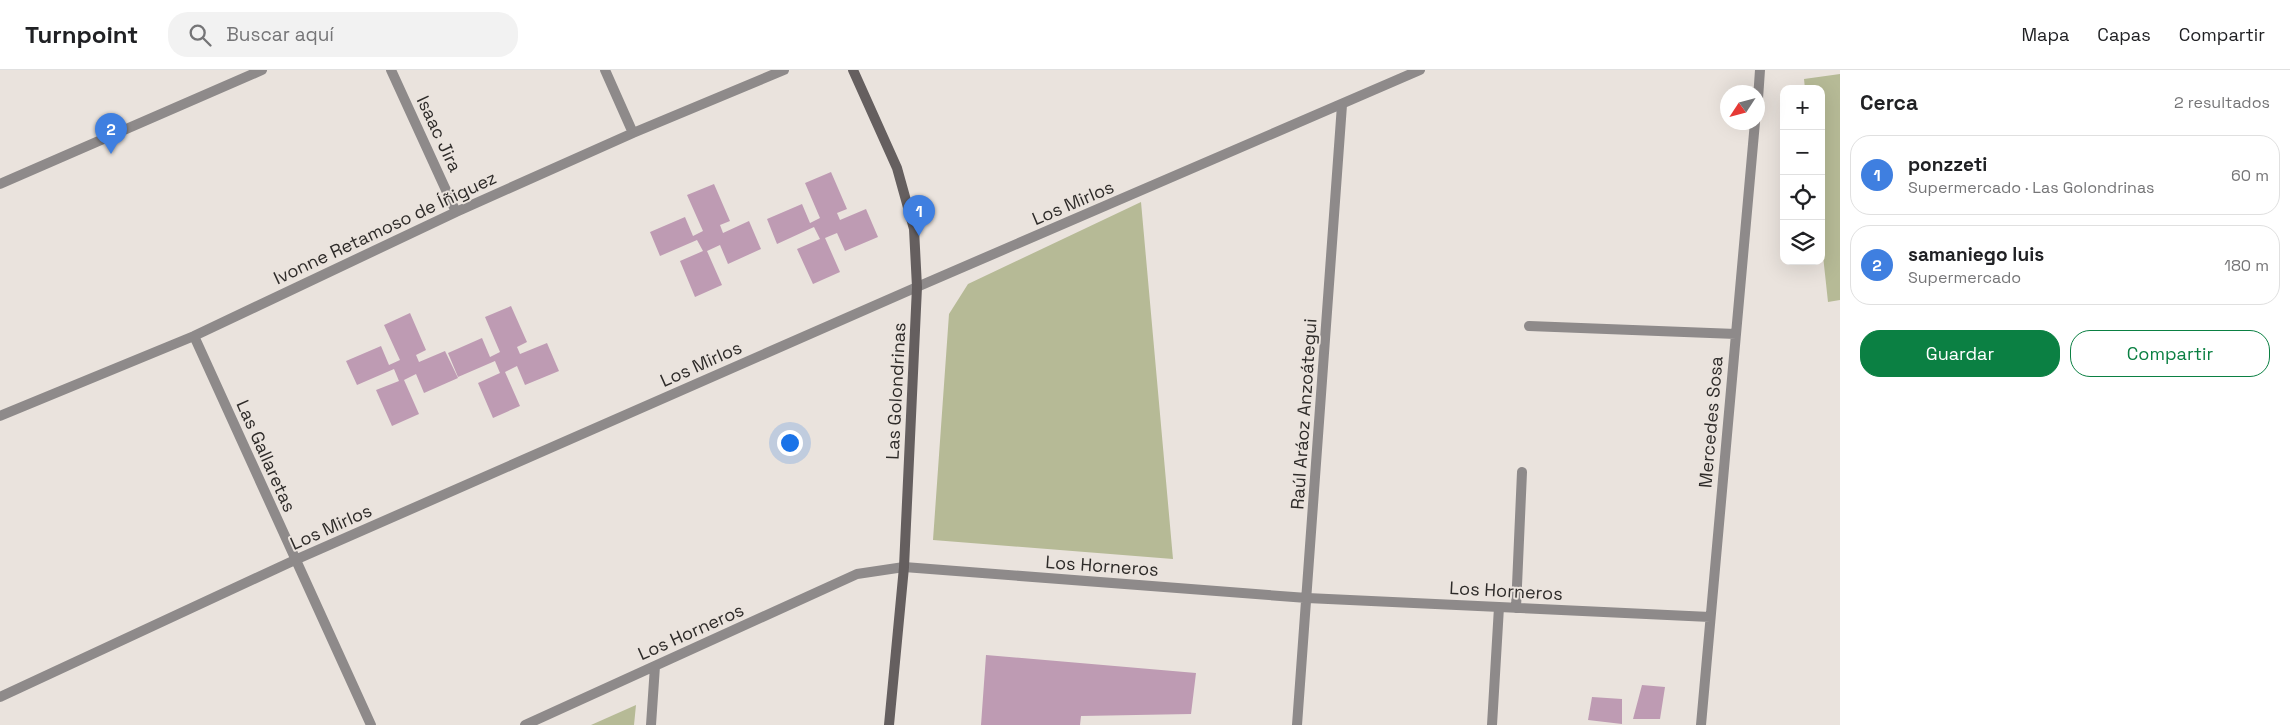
<!DOCTYPE html>
<html lang="es">
<head>
<meta charset="utf-8">
<style>
  body { margin:0; font-family:"Space Grotesk",sans-serif; background:#f2f2f2; color:#202124 }
  .controls { position:absolute; right:15px; top:15px; display:grid; overflow:hidden; border-radius:10px; box-shadow:0 5px 20px #0002 }
  .controls button { width:45px; height:45px; display:grid; place-items:center; padding:0; border:0; border-bottom:1px solid #e0e0e0; background:#fff; color:#202124; font:25px sans-serif }
  .compass { position:absolute; left:1720px; top:15px; width:45px; height:45px; border-radius:50%; background:#fff; box-shadow:0 5px 20px #0002; rotate:234deg }
  .you { position:absolute; left:789px; top:372px; width:18px; height:18px; margin:-12px; border:4px solid #fff; border-radius:50%; background:#1a73e8; box-shadow:0 0 0 8px #1a73e833 }
  .badge { display:grid; place-items:center; width:32px; height:32px; border-radius:50%; background:#0b8043; color:#fff; font-size:16px; font-weight:700 }
  .pin { position:absolute; translate:-50% -41px; filter:drop-shadow(0 1px 2px #0008) }
  .pin::after { content:''; position:absolute; top:26px; width:18px; height:15px; background:inherit; clip-path:polygon(0 0,100% 0,50% 100%) }
  .list { margin:0; padding:0; list-style:none }
  h2 { display:flex; justify-content:space-between; align-items:center; height:65px; margin:0; padding:0 20px; font-size:21px }
  h2 small { font-size:16px; font-weight:400; color:#757577 }
  .list li { display:grid; grid-template-columns:32px 1fr auto; gap:15px; align-items:center; box-sizing:border-box; height:80px; margin:0 10px 10px; padding:0 10px; border:1px solid #e0e0e0; border-radius:20px }
  .list b { display:block; font-size:19px; white-space:nowrap }
  .list p { margin:0; font-size:16px; white-space:nowrap; color:#757577 }
  .list em { font-size:16px; font-style:normal; color:#757577 }
  .actions { display:flex; gap:10px; padding:15px 20px }
  .actions a { flex:1; padding:11px 0; border:1px solid #0b8043; border-radius:20px; text-align:center; font-size:18px; color:#0b8043 }
  .actions .main { background:#0b8043; color:#fff }
  .icon { flex:none; width:28px; height:28px; fill:none; stroke:currentColor; stroke-width:2; stroke-linecap:round; stroke-linejoin:round }
  .map { position:relative; flex:none; width:1840px; height:655px; overflow:hidden }
  header { display:flex; align-items:center; gap:30px; box-sizing:border-box; height:70px; padding:0 25px; background:#fff; border-bottom:1px solid #e0e0e0 }
  header strong { font-size:24px }
  nav { display:flex; gap:28px; margin-inline-start:auto; font-size:18px }
  .search { width:350px; height:45px; background:#f2f2f2; display:flex; align-items:center; gap:12px; box-sizing:border-box; padding:0 18px; border-radius:20px; color:#757577; font-size:19px }
  main { display:flex }
  aside { flex:1; background:#fff }
  .map>svg:first-child { display:block }
  .green { fill:#b6ba96 }
  .building { fill:#be9bb3 }
  .lines { fill:none; stroke-linecap:round; stroke-linejoin:round }
  .street { stroke:#8e8a8a; stroke-width:10 }
  .secondary { stroke:#655f5f; stroke-width:10 }
  .labels { text-anchor:middle; stroke-width:4; stroke-linejoin:round; paint-order:stroke }
  .street-label { font-size:18px; fill:#2e2b29; stroke:#eae3dd }
</style>
</head>
<body>
<header>
<strong>Turnpoint</strong>
<div class="search"><svg class="icon" aria-label="search" viewBox="0 0 24 24"><circle cx="10" cy="10" r="6"/><path d="M15 15l6 6"/></svg>Buscar aquí</div>
<nav><a>Mapa</a><a>Capas</a><a>Compartir</a></nav>
</header>
<main>
<div class="map">
<svg width="1840" height="655" viewBox="0 0 1840 655">
  <rect width="100%" height="100%" fill="#eae3dd"/>
  <path class="green" d="M1840,4V230L1828,232L1821,167V19H1805L1804,9Z
    M1141,132L1173,489L933,470L949,244L968,214Z
    M636,635L634,655H591Z"/>
  <path class="building" d="M831,102L847,139L837,143L840,150L866,139L878,167L845,181L837,163L825,168L840,202L813,214L797,179L820,169L814,157L777,174L767,149L802,134L810,153L820,148L805,113Z
    M714,114L730,151L720,155L723,163L749,151L761,179L728,194L720,175L707,181L722,215L695,227L680,191L703,181L697,170L660,186L650,162L685,147L693,166L703,161L687,125Z
    M511,236L527,272L517,277L520,284L547,273L559,301L525,315L517,296L505,302L520,336L493,348L478,313L500,303L495,291L458,307L448,283L482,268L490,287L500,282L485,247Z
    M410,243L426,280L416,285L419,292L445,281L458,308L424,323L416,304L404,310L419,344L392,356L376,320L399,311L394,299L357,315L346,291L381,276L389,295L400,290L384,255Z
    M986,585L1196,603L1191,644L1081,646L1080,655H981Z
    M1642,615L1665,617L1660,649H1633Z
    M1592,627L1622,629V654L1588,650Z"/>
  <g class="lines">
    <path class="street" d="M391,0L456,142
      M605,0L633,63
      M1758,29L1760,0
      M0,114L262,0
      M1529,256L1736,264
      M194,266L371,655
      M0,346L194,266L456,142L633,63L784,0
      M1516,538L1522,402
      M0,627L295,490L917,217L1420,0
      M525,655L857,504L904,497L1307,528L1710,547
      M651,655L655,596
      M1297,655L1342,35
      M1492,655L1499,537
      M1701,655L1755,52"/>
    <path class="secondary" d="M853,0L897,98L914,159L917,217L904,497L889,655"/>
  </g>
  <g class="labels">
    <g class="street-label">
      <text transform="translate(439 64) rotate(65)" y="6">Isaac Jira</text>
      <text transform="translate(1073 133) rotate(-23)" y="6">Los Mirlos</text>
      <text transform="translate(385 158) rotate(-25)" y="6">Ivonne Retamoso de Íñiguez</text>
      <text transform="translate(701 294) rotate(-24)" y="6">Los Mirlos</text>
      <text transform="translate(896 321) rotate(-87)" y="6">Las Golondrinas</text>
      <text transform="translate(1304 344) rotate(-86)" y="6">Raúl Aráoz Anzoátegui</text>
      <text transform="translate(1711 352) rotate(-85)" y="6">Mercedes Sosa</text>
      <text transform="translate(266 386) rotate(66)" y="6">Las Gallaretas</text>
      <text transform="translate(331 457) rotate(-24)" y="6">Los Mirlos</text>
      <text transform="translate(1102 496) rotate(4)" y="6">Los Horneros</text>
      <text transform="translate(1506 521) rotate(3)" y="6">Los Horneros</text>
      <text transform="translate(691 562) rotate(-24)" y="6">Los Horneros</text>
    </g>
  </g>
</svg>
<div class="controls">
<button>+</button>
<button>−</button>
<button><svg class="icon" aria-label="locate" viewBox="0 0 24 24"><circle cx="12" cy="12" r="6"/><path d="M12 2v4M12 18v4M2 12h4M18 12h4"/></svg></button>
<button><svg class="icon" aria-label="layers" viewBox="0 0 24 24"><path d="M12 4l9 5-9 5-9-5zM3 14l9 5 9-5"/></svg></button>
</div>
<svg class="compass" viewBox="-18 -18 36 36"><path d="M0-13l5 13h-10z" fill="#e53935"/><path d="M0 13l5-13h-10z" fill="#757577"/></svg>
<div class="you"></div>
<div class="pin badge" style="left:919px;top:166px;background:#3f7fe0">1</div>
<div class="pin badge" style="left:111px;top:84px;background:#3f7fe0">2</div>
</div>
<aside>
<h2>Cerca<small>2 resultados</small></h2>
<ul class="list">
<li><span class="badge" style="background:#3f7fe0">1</span><div><b>ponzzeti</b><p>Supermercado · Las Golondrinas</p></div><em>60 m</em></li>
<li><span class="badge" style="background:#3f7fe0">2</span><div><b>samaniego luis</b><p>Supermercado</p></div><em>180 m</em></li>
</ul>
<div class="actions"><a class="main">Guardar</a><a>Compartir</a></div>
</aside>
</main>
</body>
</html>
